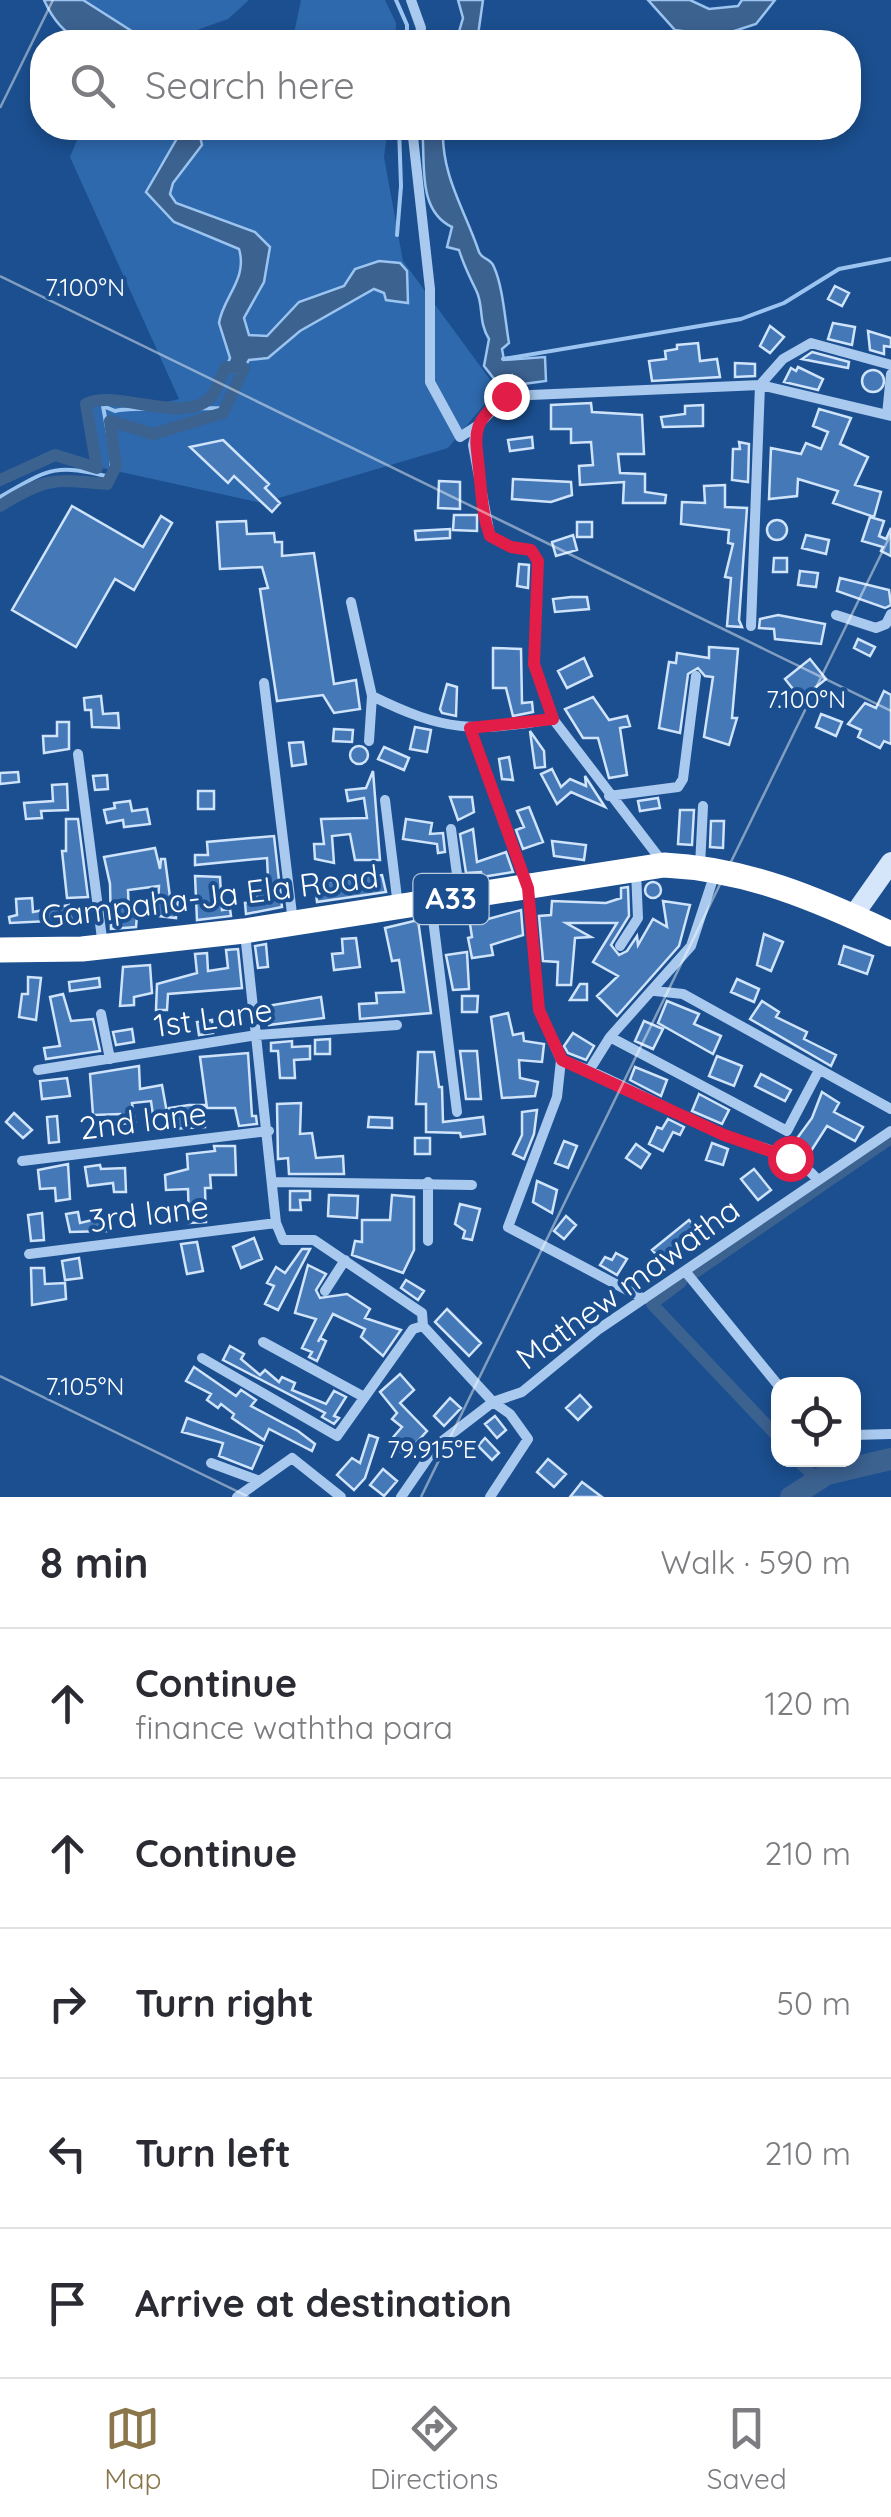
<!DOCTYPE html>
<html lang="en">
<head>
<meta charset="utf-8">
<style>
  body { margin:0; font-family:Quicksand,sans-serif; background:#f2f2f3; color:#2b2b33 }
  .controls { position:absolute; right:30px; bottom:30px; display:grid; overflow:hidden; border-radius:20px; box-shadow:0 5px 15px #0003 }
  .controls button { width:90px; height:90px; display:grid; place-items:center; padding:0; border:0; border-bottom:2px solid #e1e1e2; background:#fff; color:#2b2b33; font:50px sans-serif }
  .stop { position:absolute; width:30px; height:30px; margin:-22px; border:8px solid #e11d48; border-radius:50%; background:#fff }
  .stop.end { background:#e11d48; border-color:#fff; box-shadow:0 2px 10px #0008 }
  .list { margin:0; padding:0; list-style:none }
  h2 { display:flex; justify-content:space-between; align-items:center; height:130px; margin:0; padding:0 40px; font-size:42px }
  h2 small { font-size:32px; font-weight:400; color:#7c7c81 }
  .list li { display:grid; grid-template-columns:65px 1fr auto; gap:30px; align-items:center; box-sizing:border-box; height:150px; padding:0 40px; border-top:2px solid #e1e1e2 }
  .list b { display:block; font-size:38px; white-space:nowrap }
  .list p { margin:0; font-size:32px; white-space:nowrap; color:#7c7c81 }
  .list em { font-size:32px; font-style:normal; color:#7c7c81 }
  .icon { flex:none; width:55px; height:55px; fill:none; stroke:currentColor; stroke-width:2; stroke-linecap:round; stroke-linejoin:round }
  .map { position:relative; flex:none; width:891px; height:1497px; overflow:hidden }
  .search { position:absolute; background:#fff; box-shadow:0 5px 15px #0003; left:30px; right:30px; top:30px; height:110px; display:flex; align-items:center; gap:25px; box-sizing:border-box; padding:0 35px; border-radius:40px; color:#7c7c81; font-size:38px }
  .sheet { height:880px; background:#fff }
  nav { display:flex; justify-content:space-around; align-items:center; box-sizing:border-box; height:140px; border-top:2px solid #e1e1e2; background:#fff; font-size:28px; color:#7c7c81 }
  nav a { display:grid; justify-items:center; gap:5px }
  nav .on { color:#8a764a }
  .map>svg:first-child { display:block }
  .green { fill:#2e69ad }
  .water { fill:#3c6290; stroke:#9cc4f0; stroke-width:2.5 }
  .lines { fill:none; stroke-linecap:round; stroke-linejoin:round }
  .stream { stroke:#9cc4f0; stroke-width:4 }
  .canal { stroke:#3c6290; stroke-width:12 }
  .river { stroke:#3c6290; stroke-width:22 }
  .building { fill:#4478b7; stroke:#cfe3fa; stroke-width:2.5 }
  .street { stroke:#a9c9ee; stroke-width:10 }
  .secondary { stroke:#d6e6fa; stroke-width:20 }
  .highway { stroke:#fff; stroke-width:25 }
  .route { stroke:#e11d48; stroke-width:12 }
  .ticks { fill:none; stroke:#fff; stroke-width:2.5; stroke-opacity:0.45 }
  .labels { text-anchor:middle; stroke-width:8; stroke-linejoin:round; paint-order:stroke }
  .shield { fill:#1b4f8f; stroke:#bbcadd; stroke-width:2.5 }
  .shield-label { font-size:30px; font-weight:bold; fill:#fff }
  .street-label { font-size:32px; fill:#fff; stroke:#1b4f8f }
  .ticks-label { font-size:25px; text-anchor:middle; fill:#fff; stroke:#1b4f8f; stroke-width:8; stroke-linejoin:round; paint-order:stroke }
</style>
</head>
<body>
<div class="map">
<svg width="891" height="1497" viewBox="0 0 891 1497">
  <rect width="100%" height="100%" fill="#1b4f8f"/>
  <path class="green" d="M83,0H249L228,19L197,30L198,42H149Z
    M301,0H385L396,23L395,42H280L295,29Z
    M82,128H172L176,140L154,174L174,222L239,249C248,278 224,296 219,323L230,358L263,360L300,331L374,289L384,293L400,263L355,269L344,286L298,302L267,336H249L244,318L264,282L255,232L176,203L170,194L173,183L202,145L198,128H388L384,157L403,261L497,389L448,448L262,503L98,467L86,404L97,395L146,407L179,399L70,157Z"/>
  <path class="water" d="M44,0H83L149,42C98,43 68,53 44,0Z
    M458,0H483L477,42H456L463,18Z
    M648,0H690L709,9L738,6L742,0H775L756,24L719,36L675,30Z
    M172,128H198L202,145L173,183L170,194L176,203L255,232L270,247L264,282L244,318L249,335L267,336L299,302L344,286L355,269L379,261L400,263L407,271L408,303L386,300L384,293L374,289L300,331L268,358L249,360L244,368L226,367L230,358L219,323C223,297 248,279 239,249L174,222L146,192L176,140Z
    M422,128H443C441,176 465,210 479,252C483,261 490,257 494,267C503,287 505,320 509,343L502,349L504,360L545,357L546,381L515,385L512,375L495,380L484,366L489,339C478,322 484,305 476,290C469,276 464,266 459,250L447,247L452,227C416,210 426,161 422,128Z"/>
  <g class="lines">
    <path class="stream" d="M396,0L407,25V42
      M397,235L401,186L399,128
      M503,359L741,319L784,303L839,269L891,259
      M0,497C49,469 53,463 110,477L112,457L103,406L115,411C126,407 201,409 222,408L241,367"/>
    <path class="canal" d="M0,480L55,455L97,468L86,404C115,388 186,427 212,396C218,389 220,376 226,367L244,368L223,413L153,434L110,421L116,466L107,484C55,479 46,477 0,506
      M694,1273L891,1138
      M681,1282L652,1304L778,1437
      M798,1460L817,1480"/>
    <path class="river" d="M791,1497L827,1474L891,1459"/>
  </g>
  <path class="building" d="M835,286L849,293L842,306L828,299Z
    M833,323L855,327L852,345L828,339Z
    M770,326L784,337L770,353L760,346Z
    M868,331L891,338V347L884,346V354L870,350Z
    M698,343L700,361L717,359L720,377L652,381L649,361L666,359L665,351L677,349V345Z
    M812,352L849,362L848,368L802,359Z
    M735,363L755,364V376L735,377Z
    M798,367L823,379L818,390L784,382L791,368L796,371Z
    M862 381a11 11 0 1 1 22 0a11 11 0 1 1-22 0Z
    M591,403L592,412L642,415L644,454H618L620,473L645,474V492L666,495L665,503H623L624,482L580,485L579,466L593,465L591,442L571,443V429H551V405Z
    M703,405V426L663,427L661,417L685,414V406Z
    M819,409L851,418L840,444L868,457L855,485L881,492L874,517L833,503L838,491L798,479L797,496L769,499L771,448L801,454L806,443L821,449L828,432L813,426Z
    M532,437L533,448L510,451L508,440Z
    M223,440L269,484L265,488L280,503L272,512L234,476L228,483L190,447Z
    M739,442L749,444L748,482L732,480L733,449H740Z
    M513,479L571,482L572,495L551,502L512,499Z
    M439,481L460,482V509L438,508Z
    M725,485V507L747,508L739,620L742,627L727,626L731,578L725,577L733,544L728,543L729,530L681,524L682,502L705,503L704,486Z
    M72,506L143,547L161,516L172,523L134,590L115,579L76,647L12,610Z
    M454,515H477V531L453,530Z
    M870,517L884,521L879,536L886,539L891,528V556L881,551L883,547L862,541Z
    M767 530a10 10 0 1 1 20 0a10 10 0 1 1-20 0Z
    M246,521L247,534L274,533L275,542H282V556L314,553L334,684L356,680L360,709L334,713L323,695L277,701L260,589L268,588L262,567L220,569L217,522Z
    M577,522H592V537H577Z
    M450,529V538L416,540L415,531Z
    M573,535L577,550L556,556L552,542Z
    M806,535L829,540L826,554L802,548Z
    M774,558H787V572H773Z
    M519,564L529,565L528,588L517,586Z
    M800,571L818,573L816,587L798,585Z
    M840,578L889,590L891,605L885,608L837,591Z
    M571,597H587L589,609L555,612L553,599Z
    M778,615L825,624L821,644L775,639L774,629L759,628L760,619Z
    M858,639L875,647L870,656L854,648Z
    M709,647L738,649L732,718H737L729,745L704,737L713,677L705,676L698,668L688,674L680,733L659,728L669,662L676,663L677,653L709,658Z
    M493,648L521,649L522,703L532,702L533,712L513,716L506,688H493Z
    M584,658L592,676L567,688L558,671Z
    M810,659L826,679L801,699L785,679Z
    M447,684L457,687L456,716L442,713L440,709Z
    M884,691L891,695V744L884,741L880,748L858,737L861,730L848,724L865,703L876,708Z
    M101,696L103,714L118,713L119,728L92,727L91,710H85L84,698Z
    M593,697L609,720L627,716L630,726L620,728L627,775L609,778L598,738H583L565,709Z
    M821,714L842,722L836,736L816,727Z
    M57,722H69V749L44,753L43,736H57Z
    M415,727L431,730L427,752L410,749Z
    M334,729L353,730L352,742L333,741Z
    M530,731L544,751L545,767L535,768Z
    M303,742L306,764L292,766L289,743Z
    M350 755a9 9 0 1 1 18 0a9 9 0 1 1-18 0Z
    M384,747L409,758L404,770L378,759Z
    M509,757L513,780L502,779L499,759Z
    M552,769L561,787L570,779L586,786L585,776L605,807L571,792L557,804L541,774Z
    M373,771L380,860H355L350,834L332,836L334,863L315,859L314,844H324L321,819L367,818L364,798L348,801L346,790L366,788Z
    M18,772L19,782L0,784V773Z
    M107,775L108,789L95,790L93,776Z
    M67,784L68,810L41,811L42,818L26,819L24,803L53,801L52,785Z
    M198,791H214V809H198Z
    M450,797H472L474,812L458,820Z
    M658,798L660,808L640,811L638,801Z
    M130,801L132,811L147,809L150,824L124,827L123,820L107,823L104,810L115,808L114,803Z
    M529,807L543,842L523,849L516,830L524,827L517,811Z
    M680,810H694L692,845L678,844Z
    M66,819H78L88,897L67,898L62,851H66Z
    M406,819L432,823L430,834L443,833L445,852L438,853L437,844L403,839Z
    M711,821H724L723,848L710,847Z
    M473,829L477,862L506,852L513,872L482,877L481,872L466,873L460,834Z
    M274,836L282,907L246,914L245,903L257,902V878H268L267,858L195,865V855H208L207,842Z
    M552,841L586,845L584,860L554,856Z
    M155,848L160,869L161,859H165L170,897H178L176,918L157,916L159,886L128,890L129,915H137L136,927L111,929L110,884L104,857Z
    M382,875L386,892L317,902L315,883Z
    M195,876L220,877L222,910L230,909L231,916L197,920Z
    M645 890a8 8 0 1 1 16 0a8 8 0 1 1-16 0Z
    M628,887L629,916L611,945L619,955L627,951L637,936L638,945L653,919L667,927L663,901L690,905L679,946L617,1016L597,996L618,976L593,962L617,923H566L591,937L575,938L571,985H557L558,962L543,961L539,916L551,915L552,901L606,903L621,898V888Z
    M32,898L33,912L69,905L72,923L50,927L49,921L10,923L9,917L17,915L16,899Z
    M521,910L523,935L491,945L493,955L472,958L468,938L472,937L470,924Z
    M418,920L431,1013L360,1019L359,1004L377,1003L376,993L404,992L399,960L392,961L385,928Z
    M764,934L783,942L771,971L757,965Z
    M356,938L360,967L334,970L332,954L343,953L342,939Z
    M266,944L268,967L258,968L255,946Z
    M844,946L873,956L867,974L839,964Z
    M238,949L242,988L168,994L167,1010H156L157,984L197,973L195,954L207,953L208,971L228,968L226,950Z
    M467,952L469,989L453,990L446,955Z
    M150,965L152,993L134,997V1005L120,1006L123,967Z
    M28,977L41,978L36,1020L19,1017L22,994H28Z
    M99,978L100,987L70,991L69,982Z
    M737,979L759,989L754,1002L731,992Z
    M580,984H587V1000H570Z
    M63,994L71,1021L93,1019L100,1051L46,1059L44,1048L60,1046L50,997Z
    M462,996H478L477,1012H462Z
    M321,997L324,1018L269,1025L267,1006Z
    M667,1001L699,1014L694,1024L721,1036L713,1054L658,1023Z
    M762,1001L779,1012L776,1017L807,1032L804,1039L836,1055L831,1066L750,1019Z
    M508,1013L513,1035L523,1033L524,1041L544,1044L542,1062L519,1060L520,1078L538,1082L535,1096L502,1098L491,1017Z
    M212,1020L213,1033L199,1035L197,1022Z
    M644,1021L663,1029L653,1049L635,1041Z
    M132,1029L134,1042L116,1045L113,1032Z
    M573,1033L594,1046L586,1060L568,1053L564,1046Z
    M330,1039V1054H315V1040Z
    M292,1041V1047L310,1046V1059L294,1060L295,1078H280L278,1051H271V1043Z
    M460,1051H477L481,1099H466Z
    M418,1052H434L439,1087H442L443,1122L483,1117L485,1134L461,1137L460,1133L426,1132V1104H416Z
    M248,1053L252,1116H256L257,1124L239,1126L235,1108H207L200,1057Z
    M717,1056L742,1066L734,1086L709,1076Z
    M139,1066L140,1089L162,1085L167,1113L153,1115L151,1101L132,1103L135,1122L121,1124L120,1114L93,1115L90,1074Z
    M635,1067L667,1080L661,1096L630,1080Z
    M761,1074L791,1090L785,1101L755,1086Z
    M67,1078L70,1096L42,1099L40,1081Z
    M822,1092L839,1103L834,1112L863,1127L855,1141L827,1126L811,1151L793,1144L812,1118Z
    M699,1094L729,1110L722,1124L692,1111Z
    M301,1103L300,1134L312,1133L316,1158L343,1156L344,1174H289L288,1158L278,1159L277,1104Z
    M189,1105H205V1127L169,1129V1108Z
    M537,1110L534,1134L524,1159L513,1154L522,1135V1112Z
    M14,1113L32,1130L23,1138L6,1122Z
    M57,1116L59,1142L49,1143L47,1117Z
    M369,1117L392,1118V1128L368,1127Z
    M668,1119L684,1127L680,1135L673,1132L663,1151L649,1144L657,1127L662,1129Z
    M415,1138H430V1154H415Z
    M564,1141L577,1146L568,1168L555,1163Z
    M712,1143L728,1149L723,1165L706,1160Z
    M636,1144L650,1154L641,1168L626,1158Z
    M214,1146H235L236,1175H210L211,1188H205L206,1222L189,1223L188,1189L166,1190L165,1175L188,1169L187,1154L215,1151Z
    M68,1164L70,1199L56,1201L55,1188L40,1189L38,1170Z
    M100,1165L101,1169L125,1168L126,1192H114L113,1183L88,1186L85,1167Z
    M754,1169L771,1190L758,1200L741,1179Z
    M537,1181L557,1190L552,1213L533,1202Z
    M290,1191H310V1200H300L301,1210H290Z
    M329,1195L358,1196L357,1218L328,1216Z
    M392,1195L414,1197V1250L403,1273L352,1255L355,1241L362,1242V1220H390Z
    M460,1204L480,1209L472,1240L463,1238L465,1231L455,1224Z
    M78,1212L80,1223L105,1217L108,1231L70,1232L66,1214Z
    M42,1213L44,1240L31,1241L28,1215Z
    M566,1216L576,1225L564,1239L554,1231Z
    M689,1220L698,1231L689,1238L686,1234L662,1261L652,1250Z
    M254,1238L262,1259L241,1268L233,1247Z
    M197,1242L203,1271L187,1274L181,1244Z
    M302,1249H310L278,1310L265,1304L274,1286L267,1283L276,1267L285,1273Z
    M616,1253L627,1259L617,1275L600,1265L605,1257L612,1260Z
    M79,1258L82,1278L65,1280L62,1261Z
    M308,1265L326,1274L316,1290L320,1298L347,1294L370,1309L365,1318L401,1330L383,1356L361,1337L365,1329L333,1314L318,1342L320,1338L326,1341L317,1361L309,1357L312,1352L302,1348L316,1319L295,1313Z
    M31,1268H44L45,1284L65,1283L66,1299L32,1305Z
    M406,1280L424,1291L418,1300L401,1288Z
    M447,1309L481,1343L469,1356L435,1322Z
    M230,1346L244,1354L241,1359L260,1375L265,1370L279,1382L282,1377L295,1383L292,1390L326,1404L334,1391L346,1397L334,1416L339,1418L334,1424L322,1417L325,1413L223,1360Z
    M194,1367L236,1396L241,1390L256,1400L251,1406L298,1431L315,1444L312,1451L269,1429L264,1440L232,1418L234,1414L221,1404L218,1408L207,1400L211,1394L186,1381Z
    M400,1374L414,1390L400,1403L427,1431L405,1455L389,1442L402,1427L392,1419L397,1413L380,1392Z
    M580,1395L591,1407L578,1420L566,1408Z
    M450,1398L461,1408L444,1426L434,1416Z
    M495,1416L506,1430L497,1438L485,1424Z
    M187,1418L262,1446L252,1469L219,1456L223,1443L182,1432Z
    M369,1435L378,1438L365,1478L354,1490L337,1475L352,1458L360,1463Z
    M485,1438L499,1453L492,1460L478,1446Z
    M548,1459L566,1474L554,1487L537,1472Z
    M383,1469L397,1481L384,1496L370,1485Z
    M582,1482L602,1497H570Z"/>
  <g class="lines">
    <path class="street" d="M411,0L421,28L419,42
      M412,128L430,289V382L460,437L477,426
      M887,415L891,374
      M351,602L372,696C445,732 473,732 553,719
      M836,615L876,628L886,624L891,614
      M751,626L760,385L783,359L811,343L891,365
      M264,683L293,922
      M470,728L528,888L539,1010L561,1060L557,1097L508,1227L644,1299
      M369,741L372,696
      M78,754L103,946
      M609,796L678,787L683,779L696,676
      M385,800L398,906
      M451,829L460,897
      M664,864L553,719L534,664L538,561L531,550L511,547L490,536L473,445L478,425L506,396L760,385L891,416
      M700,866L703,806
      M431,903L457,1112
      M245,933L276,1223L283,1240H314L422,1313L423,1326L493,1402L437,1445L401,1497
      M620,946L638,918L636,871
      M655,991L683,994L891,1109
      M101,1014L110,1059
      M610,1037L787,1131L818,1072
      M561,1060C618,1079 668,1112 722,1134C756,1148 792,1150 818,1180
      M590,1069L610,1037L691,946L715,873
      M38,1070L257,1035L397,1025
      M22,1161L269,1131
      M273,1182L472,1185
      M428,1182V1241
      M29,1254L276,1223
      M685,1271L778,1385
      M325,1291L345,1260
      M263,1342L364,1397
      M202,1358L337,1436L413,1329L423,1326
      M854,1435L891,1434
      M211,1463L257,1480
      M237,1497L292,1458L341,1497
      M490,1497L528,1439L510,1414L493,1402L522,1392L599,1329L891,1131"/>
    <path class="secondary" d="M853,916L891,862"/>
    <path class="highway" d="M0,950L82,949L244,931L664,865C747,869 817,899 891,934"/>
  </g>
  <g class="lines">
    <path class="route" d="M506,396C466,426 477,437 480,480C482,500 483,517 490,536L511,547L531,550L538,561L534,664L553,719L470,728L528,888L539,1010L562,1060L724,1135L790,1158"/>
  </g>
  <path class="ticks" d="M0,108L53,0M0,276L891,711M0,1376L249,1497M421,1497L891,534"/>
  <g class="labels">
    <rect class="shield" x="413.5" y="874" width="75" height="50" rx="8"/>
    <g class="shield-label">
      <text x="451" y="909">A33</text>
    </g>
    <g class="street-label">
      <text transform="translate(210 897) rotate(-7)" y="11">Gampaha-Ja Ela Road</text>
      <text transform="translate(213 1018) rotate(-8)" y="11">1st Lane</text>
      <text transform="translate(143 1121) rotate(-7)" y="11">2nd lane</text>
      <text transform="translate(149 1214) rotate(-7)" y="11">3rd lane</text>
      <text transform="translate(628 1284) rotate(-36)" y="11">Mathew mawatha</text>
    </g>
  </g>
  <g class="ticks-label">
    <text x="85" y="296">7.100°N</text>
    <text x="806" y="708">7.100°N</text>
    <text x="85" y="1395">7.105°N</text>
    <text x="432" y="1458">79.915°E</text>
  </g>
</svg>
<div class="controls">
<button><svg class="icon" aria-label="locate" viewBox="0 0 24 24"><circle cx="12" cy="12" r="6"/><path d="M12 2v4M12 18v4M2 12h4M18 12h4"/></svg></button>
</div>
<div class="stop" style="left:790px;top:1158px"></div>
<div class="stop end" style="left:506px;top:396px"></div>
<div class="search"><svg class="icon" aria-label="search" viewBox="0 0 24 24"><circle cx="10" cy="10" r="6"/><path d="M15 15l6 6"/></svg>Search here</div>
</div>
<section class="sheet">
<h2>8 min<small>Walk · 590 m</small></h2>
<ul class="list">
<li><svg class="icon" aria-label="ahead" viewBox="0 0 24 24"><path d="M12 20V5M6 11l6-6 6 6"/></svg><div><b>Continue</b><p>finance waththa para</p></div><em>120 m</em></li>
<li><svg class="icon" aria-label="ahead" viewBox="0 0 24 24"><path d="M12 20V5M6 11l6-6 6 6"/></svg><div><b>Continue</b></div><em>210 m</em></li>
<li><svg class="icon" aria-label="right" viewBox="0 0 24 24"><path d="M7 20v-9h11M14 6l5 5-5 5"/></svg><div><b>Turn right</b></div><em>50 m</em></li>
<li><svg class="icon" aria-label="left" viewBox="0 0 24 24"><path d="M17 20v-9H6M10 6l-5 5 5 5"/></svg><div><b>Turn left</b></div><em>210 m</em></li>
<li><svg class="icon" aria-label="arrive" viewBox="0 0 24 24"><path d="M6 21V4h12l-3 4 3 4H6"/></svg><div><b>Arrive at destination</b></div></li>
</ul>
</section>
<nav>
<a class="on"><svg class="icon" aria-label="map" viewBox="0 0 24 24"><path d="M3 6l6-2 6 2 6-2v14l-6 2-6-2-6 2zM9 4v14M15 6v14"/></svg>Map</a>
<a><svg class="icon" aria-label="directions" viewBox="0 0 24 24"><path d="M12 3l9 9-9 9-9-9zM9 14v-3h6M13 9l2 2-2 2"/></svg>Directions</a>
<a><svg class="icon" aria-label="saved" viewBox="0 0 24 24"><path d="M7 4h10v16l-5-4-5 4z"/></svg>Saved</a>
</nav>
</body>
</html>
